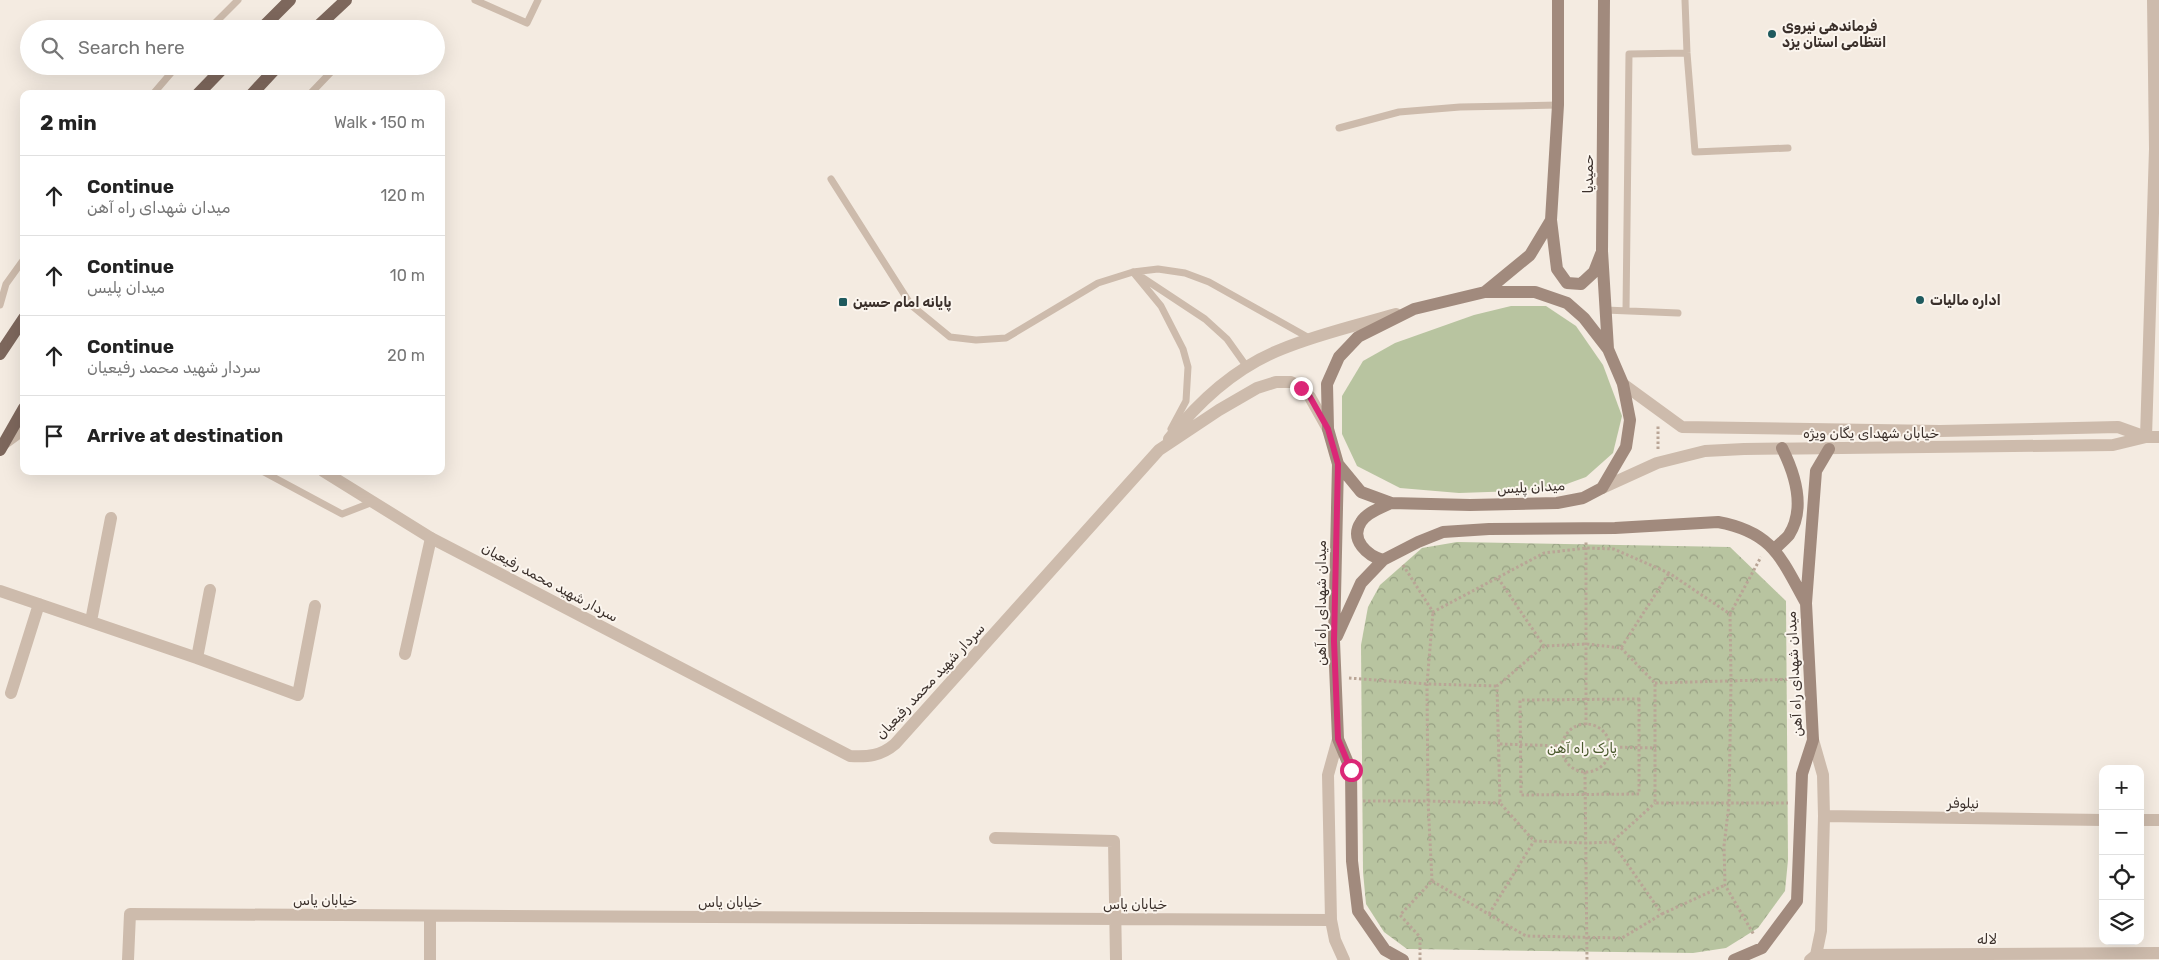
<!DOCTYPE html>
<html lang="en">
<head>
<meta charset="utf-8">
<style>
  body { margin:0; font-family:Rubik,Vazirmatn,sans-serif; background:#f2f2f2; color:#222 }
  .controls { position:absolute; right:15px; bottom:15px; display:grid; overflow:hidden; border-radius:10px; box-shadow:0 5px 20px #0002 }
  .controls button { width:45px; height:45px; display:grid; place-items:center; padding:0; border:0; border-bottom:1px solid #e0e0e0; background:#fff; color:#222; font:25px sans-serif }
  .stop { position:absolute; width:15px; height:15px; margin:-11px; border:4px solid #db2777; border-radius:50%; background:#fff }
  .stop.end { background:#db2777; border-color:#fff; box-shadow:0 1px 5px #0008 }
  .list { margin:0; padding:0; list-style:none }
  h2 { display:flex; justify-content:space-between; align-items:center; height:65px; margin:0; padding:0 20px; font-size:21px }
  h2 small { font-size:16px; font-weight:400; color:#767676 }
  .list li { display:grid; grid-template-columns:32px 1fr auto; gap:15px; align-items:center; box-sizing:border-box; height:80px; padding:0 20px; border-top:1px solid #e0e0e0 }
  .list b { display:block; font-size:19px; white-space:nowrap }
  .list p { margin:0; font-size:16px; white-space:nowrap; color:#767676 }
  .list em { font-size:16px; font-style:normal; color:#767676 }
  .icon { flex:none; width:28px; height:28px; fill:none; stroke:currentColor; stroke-width:2; stroke-linecap:round; stroke-linejoin:round }
  .map { position:relative; flex:none; width:2159px; height:960px; overflow:hidden }
  .search { position:absolute; background:#fff; box-shadow:0 5px 20px #0002; left:20px; top:20px; width:425px; height:55px; display:flex; align-items:center; gap:12px; box-sizing:border-box; padding:0 18px; border-radius:28px; color:#767676; font-size:19px }
  .panel { position:absolute; background:#fff; box-shadow:0 5px 20px #0002; left:20px; top:90px; width:425px; height:385px; border-radius:10px }
  .map>svg:first-child { display:block }
  .grass { fill:#b8c4a0 }
  .park { fill:url(#park-crowns) }
  .lines { fill:none; stroke-linecap:round; stroke-linejoin:round }
  .path { stroke:#b9a596; stroke-width:3; stroke-dasharray:2.5 2.5; stroke-linecap:butt }
  .service { stroke:#cdbbac; stroke-width:7 }
  .minor { stroke:#cdbbac; stroke-width:12 }
  .tertiary { stroke:#cdbbac; stroke-width:12 }
  .secondary { stroke:#a18a7d; stroke-width:12 }
  .primary { stroke:#7d675c; stroke-width:12 }
  .route { stroke:#db2777; stroke-width:6 }
  .poi-dot { fill:#1f5a5e; stroke:#fbf5ee; stroke-width:2 }
  .labels { text-anchor:middle; stroke-width:4; stroke-linejoin:round; paint-order:stroke }
  .poi-label { font-size:14px; font-weight:bold; fill:#3b302b; stroke:#fbf5ee; text-anchor:start }
  .street-label { font-size:14px; fill:#3b302b; stroke:#fbf5ee }
  .park-label { font-size:14px; fill:#4a5a2e; stroke:#fbf5ee }
</style>
</head>
<body>
<div class="map">
<svg width="2159" height="960" viewBox="0 0 2159 960">
  <defs>
    <pattern id="park-crowns" width="20" height="18" patternUnits="userSpaceOnUse" patternTransform="scale(1.25)"><rect width="20" height="18" fill="#b8c4a0"/><path d="M2 6a3 3 0 1 1 6 0M12 15a3 3 0 1 1 6 0" fill="none" stroke="#97a083"/></pattern>
  </defs>
  <rect width="100%" height="100%" fill="#f4ebe1"/>
  <path class="grass" d="M1511,306H1546L1576,326L1603,365L1622,416L1613,453L1586,477L1553,489L1517,491L1459,493L1400,488L1357,466L1342,434V396L1363,361L1395,343L1474,315Z"/>
  <path class="park" d="M1457,542L1730,547L1786,601L1788,860L1785,891L1758,928L1726,948L1693,953L1407,949L1384,932L1366,904L1363,872L1361,645L1368,607L1380,585L1422,548Z"/>
  <g class="lines">
    <path class="path" d="M1658,449V425
      M1403,565L1433,612L1544,553L1587,548L1614,549L1669,573L1730,614L1761,557
      M1498,578L1544,646L1587,644L1621,648L1669,573
      M1730,614L1731,680L1729,804L1724,846L1725,885L1754,935
      M1544,646L1497,686L1500,803L1534,841L1586,843L1612,842L1655,803
      M1621,648L1655,683V803H1788
      M1349,678L1427,684L1497,686
      M1655,683L1796,679
      M1639,699V794L1521,795L1520,700Z
      M1562 748a24 24 0 1 1 48 0a24 24 0 1 1-48 0Z
      M1586,725V540
      M1500,744L1563,746
      M1610,747L1656,748
      M1585,772L1587,960
      M1363,801H1428L1427,684L1433,612
      M1432,881L1428,801L1500,803
      M1489,914L1534,841
      M1662,914L1725,885
      M1420,960V937L1400,915L1432,881L1526,936L1622,938L1662,914L1612,842"/>
    <path class="service" d="M475,0L527,23L538,0
      M1685,0L1687,53L1695,152L1788,148
      M209,29L238,0
      M153,94L177,66
      M310,94L332,71
      M1339,128L1399,112L1460,107L1558,105
      M831,179L911,305L950,337L976,340L1006,338L1098,283L1133,272L1158,269L1185,273L1209,282L1311,339
      M1133,272L1161,306L1183,349L1188,367L1186,401L1171,429
      M1140,276L1205,319L1227,339L1247,367
      M0,305L6,284L24,259
      M1605,310L1678,313
      M1626,311L1629,54L1687,53
      M262,471L342,514L373,502"/>
    <path class="minor" d="M2146,437L2155,149L2153,0
      M0,591L197,658L298,695L315,606
      M91,621L111,518
      M405,654L431,538
      M197,658L210,590
      M11,693L39,604
      M1338,739L1328,775L1331,920L1335,940L1344,960
      M1824,816L2103,820
      M2140,820H2159
      M995,838L1114,841L1116,960
      M128,960L130,914L1331,920
      M430,960V916
      M1810,960L1816,955L1821,931L1824,816L1823,775L1813,740
      M1816,960V955L2159,953"/>
    <path class="tertiary" d="M1623,384L1682,427L1940,431L2118,427L2146,437
      M1169,439C1199,401 1236,367 1282,349C1318,334 1358,325 1396,314
      M2,445L24,429
      M323,471L431,538L850,756C868,757 881,756 895,744L1159,450L1219,410L1257,388L1276,382H1291L1301,387L1310,397L1328,429
      M1602,488L1657,463L1705,451L1744,449L2113,445L2146,437H2159"/>
    <path class="secondary" d="M1604,0L1602,251L1608,349
      M1551,220L1557,269L1567,283L1581,284L1594,272L1601,254
      M1485,292H1535L1567,303L1584,318L1608,349L1623,384L1630,420L1626,447L1602,488L1583,498L1557,503L1470,505L1391,503L1361,492L1338,464L1328,429L1327,384L1339,357L1358,337L1414,309Z
      M1485,292L1530,255L1551,220L1558,105V0
      M1338,464L1334,641L1338,739L1351,770L1352,861L1358,911L1385,950L1403,960
      M1391,503C1381,508 1367,512 1361,522C1349,540 1368,556 1383,560L1418,542L1443,532L1489,529L1615,528L1718,522C1773,532 1781,558 1806,603
      M1775,549C1779,544 1785,540 1789,535C1806,508 1795,474 1782,448
      M1337,636L1361,583L1383,560
      M1734,960L1762,948L1797,901L1802,774L1813,740L1806,603L1816,471L1829,449"/>
    <path class="primary" d="M261,29L290,0
      M315,29L346,0
      M198,94L225,66
      M252,94L278,66
      M0,354L24,318
      M0,450L24,408"/>
  </g>
  <g class="lines">
    <path class="route" d="M1301,388L1310,397L1328,429L1338,464L1334,641L1338,739L1351,770"/>
  </g>
  <g class="poi-dot">
    <circle cx="1772" cy="34" r="5"/>
    <circle cx="1920" cy="300" r="5"/>
    <rect x="838" y="297" width="10" height="10" rx="2.5"/>
  </g>
  <g class="labels">
    <g class="poi-label">
      <text x="1782" y="31">فرماندهی نیروی<tspan x="1782" dy="16">انتظامی استان یزد</tspan></text>
      <text x="1930" y="305">اداره مالیات</text>
      <text x="853" y="307">پایانه امام حسین</text>
    </g>
    <g class="street-label">
      <text transform="translate(1588 174) rotate(-90)" y="5">حمیدیا</text>
      <text x="1871" y="438">خیابان شهدای یگان ویژه</text>
      <text transform="translate(1531 487) rotate(-3)" y="5">میدان پلیس</text>
      <text transform="translate(550 582) rotate(28)" y="5">سردار شهید محمد رفیعیان</text>
      <text transform="translate(1321 603) rotate(-90)" y="5">میدان شهدای راه آهن</text>
      <text transform="translate(1794 674) rotate(-93)" y="5">میدان شهدای راه آهن</text>
      <text transform="translate(930 681) rotate(-47)" y="5">سردار شهید محمد رفیعیان</text>
      <text transform="translate(1963 803) rotate(1)" y="5">نیلوفر</text>
      <text x="325" y="905">خیابان یاس</text>
      <text x="730" y="907">خیابان یاس</text>
      <text x="1135" y="909">خیابان یاس</text>
      <text x="1987" y="944">لاله</text>
    </g>
    <g class="park-label">
      <text x="1582" y="753">پارک راه آهن</text>
    </g>
  </g>
</svg>
<div class="controls">
<button>+</button>
<button>−</button>
<button><svg class="icon" aria-label="locate" viewBox="0 0 24 24"><circle cx="12" cy="12" r="6"/><path d="M12 2v4M12 18v4M2 12h4M18 12h4"/></svg></button>
<button><svg class="icon" aria-label="layers" viewBox="0 0 24 24"><path d="M12 4l9 5-9 5-9-5zM3 14l9 5 9-5"/></svg></button>
</div>
<div class="stop" style="left:1351px;top:770px"></div>
<div class="stop end" style="left:1301px;top:388px"></div>
<div class="search"><svg class="icon" aria-label="search" viewBox="0 0 24 24"><circle cx="10" cy="10" r="6"/><path d="M15 15l6 6"/></svg>Search here</div>
<section class="panel">
<h2>2 min<small>Walk · 150 m</small></h2>
<ul class="list">
<li><svg class="icon" aria-label="ahead" viewBox="0 0 24 24"><path d="M12 20V5M6 11l6-6 6 6"/></svg><div><b>Continue</b><p>میدان شهدای راه آهن</p></div><em>120 m</em></li>
<li><svg class="icon" aria-label="ahead" viewBox="0 0 24 24"><path d="M12 20V5M6 11l6-6 6 6"/></svg><div><b>Continue</b><p>میدان پلیس</p></div><em>10 m</em></li>
<li><svg class="icon" aria-label="ahead" viewBox="0 0 24 24"><path d="M12 20V5M6 11l6-6 6 6"/></svg><div><b>Continue</b><p>سردار شهید محمد رفیعیان</p></div><em>20 m</em></li>
<li><svg class="icon" aria-label="arrive" viewBox="0 0 24 24"><path d="M6 21V4h12l-3 4 3 4H6"/></svg><div><b>Arrive at destination</b></div></li>
</ul>
</section>
</div>
</body>
</html>
